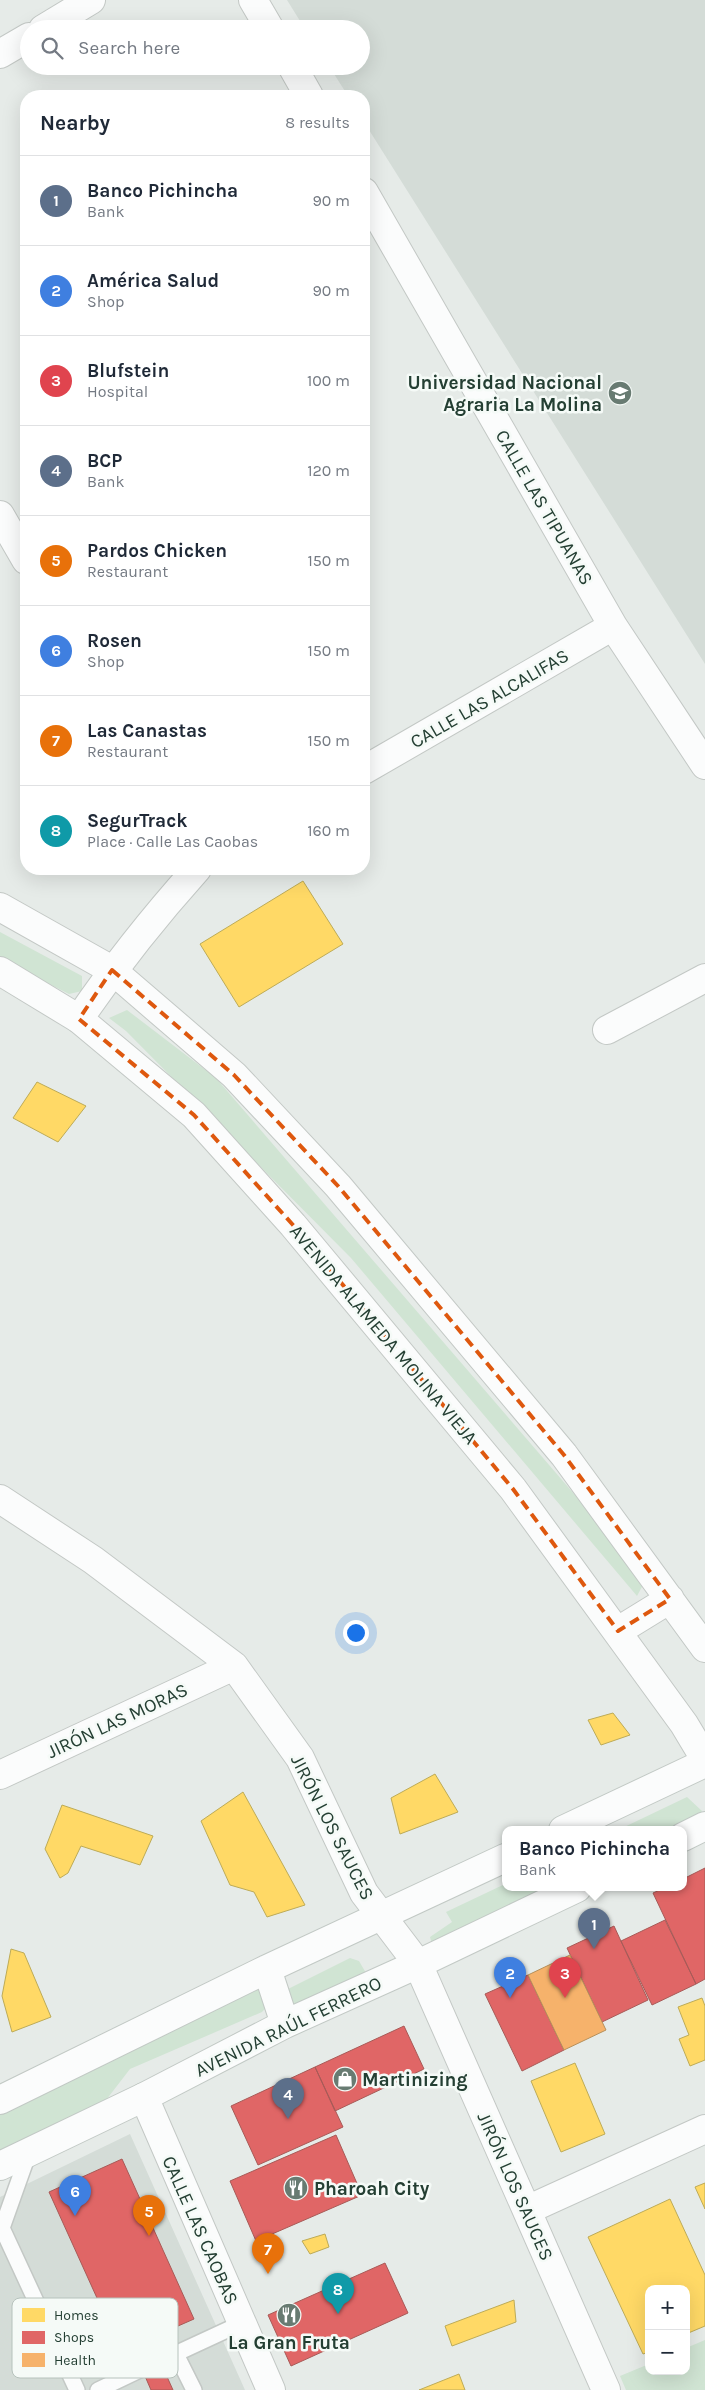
<!DOCTYPE html>
<html lang="en">
<head>
<meta charset="utf-8">
<style>
  body { margin:0; font-family:Karla,sans-serif; background:#f6f6f7; color:#1f2937 }
  .controls { position:absolute; right:15px; bottom:15px; display:grid; overflow:hidden; border-radius:10px; box-shadow:0 5px 20px #0002 }
  .controls button { width:45px; height:45px; display:grid; place-items:center; padding:0; border:0; border-bottom:1px solid #e0e1e3; background:#fff; color:#1f2937; font:25px sans-serif }
  .you { position:absolute; left:355px; top:1632px; width:18px; height:18px; margin:-12px; border:4px solid #fff; border-radius:50%; background:#1a73e8; box-shadow:0 0 0 8px #1a73e833 }
  .badge { display:grid; place-items:center; width:32px; height:32px; border-radius:50%; background:#0b8043; color:#fff; font-size:16px; font-weight:700 }
  .pin { position:absolute; translate:-50% -41px; filter:drop-shadow(0 1px 2px #0008) }
  .pin::after { content:''; position:absolute; top:26px; width:18px; height:15px; background:inherit; clip-path:polygon(0 0,100% 0,50% 100%) }
  .popup { position:absolute; left:502px; top:1826px; width:185px; height:65px; box-sizing:border-box; display:grid; place-content:center; border-radius:10px; background:#fff; filter:drop-shadow(0 1px 4px #0005); font-size:16px; white-space:nowrap; color:#747a83 }
  .popup b { font-size:19px; color:#1f2937 }
  .popup::after { content:''; position:absolute; left:50%; top:100%; margin-left:-10px; border:10px solid transparent; border-top-color:#fff }
  .list { margin:0; padding:0; list-style:none }
  h2 { display:flex; justify-content:space-between; align-items:center; height:65px; margin:0; padding:0 20px; font-size:21px }
  h2 small { font-size:16px; font-weight:400; color:#747a83 }
  .list li { display:grid; grid-template-columns:32px 1fr auto; gap:15px; align-items:center; box-sizing:border-box; height:90px; padding:0 20px; border-top:1px solid #e0e1e3 }
  .list b { display:block; font-size:19px; white-space:nowrap }
  .list p { margin:0; font-size:16px; white-space:nowrap; color:#747a83 }
  .list em { font-size:16px; font-style:normal; color:#747a83 }
  .icon { flex:none; width:28px; height:28px; fill:none; stroke:currentColor; stroke-width:2; stroke-linecap:round; stroke-linejoin:round }
  .map { position:relative; flex:none; width:705px; height:2390px; overflow:hidden }
  .search { position:absolute; background:#fff; box-shadow:0 5px 20px #0002; left:20px; top:20px; width:350px; height:55px; display:flex; align-items:center; gap:12px; box-sizing:border-box; padding:0 18px; border-radius:28px; color:#747a83; font-size:19px }
  .panel { position:absolute; background:#fff; box-shadow:0 5px 20px #0002; left:20px; top:90px; width:350px; height:785px; border-radius:20px }
  .map>svg:first-child { display:block }
  .built { fill:#d4dcd7 }
  .green { fill:#d0e4d3 }
  .homes { fill:#ffd966; stroke:#bdab57 }
  .shops { fill:#e06666; stroke:#a85a57 }
  .health { fill:#f6b26b; stroke:#b7905a }
  .lines { fill:none; stroke-linecap:round; stroke-linejoin:round }
  .service-casing { stroke:#c3c8c5; stroke-width:18 }
  .minor-casing { stroke:#c3c8c5; stroke-width:30 }
  .tertiary-casing { stroke:#c3c8c5; stroke-width:30 }
  .secondary-casing { stroke:#c2c9c5; stroke-width:30 }
  .service { stroke:#fbfcfc; stroke-width:15 }
  .minor { stroke:#fbfcfc; stroke-width:28 }
  .tertiary { stroke:#fbfcfc; stroke-width:28 }
  .secondary { stroke:#fbfcfc; stroke-width:28 }
  .marked { fill:none; stroke:#de580e; stroke-width:4; stroke-dasharray:10 6; stroke-linejoin:round }
  .labels { text-anchor:middle; stroke-width:5; stroke-linejoin:round; paint-order:stroke }
  .poi-label { font-size:19px; font-weight:bold; fill:#243f33; stroke:#f5faf7; text-anchor:start }
  .street-label { font-size:19px; fill:#243f33; stroke:#f5faf7 }
  .key { fill:#f5faf7; stroke:#b6c2bc; stroke-width:1 }
  .key-label { font-size:14px; fill:#243f33 }
</style>
</head>
<body>
<div class="map">
<svg width="705" height="2390" viewBox="0 0 705 2390">
  <rect width="100%" height="100%" fill="#e6ebe8"/>
  <path class="built" d="M287,0H705V664L364,122V96H348L329,66H361V29H305Z
    M130,2134L245,2390H0V2197Z"/>
  <path class="green" d="M0,932L82,976V991L69,994L0,959Z
    M127,1010L216,1078L624,1552L644,1583L637,1596L351,1258L126,1031L109,1018Z
    M687,1797L702,1811L694,1824L680,1830H618Z
    M505,1884V1888H554L432,1944L430,1937L452,1922L446,1912Z
    M350,1958L359,1961L366,1973L293,2013L288,1989Z
    M254,1988L264,1989L271,2002L262,2012L130,2069L103,2104L0,2151V2109Z
    M705,2340V2390H626L620,2376L649,2364V2371H686V2348Z"/>
  <path class="homes" d="M303,881L343,944L239,1007L200,944Z
    M37,1082L86,1106L58,1142L13,1118Z
    M613,1713L630,1735L601,1745L588,1720Z
    M435,1774L458,1812L400,1834L391,1798Z
    M243,1792L305,1905L267,1917L254,1892L230,1885L201,1821Z
    M62,1805L153,1836L140,1865L81,1846L68,1873L60,1878L45,1849Z
    M11,1949L24,1953L51,2017L12,2032L2,1996Z
    M702,1998L705,2006V2060L690,2066L679,2039L689,2035L678,2007Z
    M575,2063L605,2134L561,2152L531,2081Z
    M705,2183V2209L695,2187Z
    M670,2199L705,2275V2326L686,2334V2289H649V2352L643,2354L588,2237Z
    M325,2234L329,2247L310,2254L302,2241Z
    M514,2300L516,2322L452,2346L445,2326Z
    M459,2374L465,2390H419Z"/>
  <path class="shops" d="M705,1868V1979L696,1984L653,1893L664,1888H683V1879Z
    M665,1920L696,1984L652,2005L621,1941Z
    M614,1926L648,2000L602,2022L567,1948Z
    M528,1975L564,2050L522,2071L485,1994Z
    M404,2026L424,2069L335,2111L315,2067Z
    M315,2067L343,2127L258,2165L231,2106Z
    M336,2135L362,2195L256,2241L230,2181Z
    M122,2159L194,2319L121,2351L49,2192Z
    M385,2263L408,2313L291,2366L268,2315Z
    M150,2339L173,2390H151L132,2346Z"/>
  <path class="health" d="M570,1955L606,2030L564,2050L528,1975Z"/>
  <g class="lines">
    <g class="service-casing">
      <path id="service" d="M0,2228H2L29,2152
        M2,2228L77,2390
        M176,2354L194,2390
        M160,2361L242,2323
        M98,2390L142,2369"/>
    </g>
    <g class="minor-casing">
      <path id="minor" d="M253,0L270,29
        M43,29L91,0
        M0,54L29,37
        M292,66L309,96
        M364,192L613,626L705,765
        M0,515L26,560
        M364,770L613,626
        M79,1019C115,966 154,917 197,869
        M607,1030L705,978
        M0,1499L93,1560L234,1666L300,1758L364,1893L418,1964L606,2390
        M0,1775L234,1666
        M144,2097L271,2390
        M527,2210L705,2129"/>
    </g>
    <g class="tertiary-casing">
      <path id="tertiary" d="M0,907L112,970L234,1075L338,1186L564,1455L705,1648
        M0,971L79,1019L194,1115L293,1225L513,1489L684,1724L705,1759
        M618,1631L670,1599"/>
    </g>
    <g class="secondary-casing">
      <path id="secondary" d="M563,1830L705,1763
        M683,1837L705,1826
        M267,1969L285,2024
        M0,2100L267,1969L505,1858
        M0,2166L144,2097L285,2024L418,1964L577,1888"/>
    </g>
    <use href="#service" class="service"/>
    <use href="#minor" class="minor"/>
    <use href="#tertiary" class="tertiary"/>
    <use href="#secondary" class="secondary"/>
  </g>
  <path class="marked" d="M112,970L234,1075L338,1186L564,1455L670,1599L618,1631L513,1489L293,1225L194,1115L79,1019Z"/>
  <defs>
    <g id="university-disc" transform="scale(1.25)"><circle r="9.5" fill="#687b72" stroke="#f5faf7"/><path d="M0-5L7-2L0 1L-7-2ZM-4 1L0 2.5L4 1V4Q0 6-4 4Z" fill="#fff"/></g>
    <g id="shop-disc" transform="scale(1.25)"><circle r="9.5" fill="#687b72" stroke="#f5faf7"/><path d="M-5-2.5h2.3a2.7 3.5 0 0 1 5.4 0H5L5.5 6h-11ZM-1.5-2.5h3a1.5 2.3 0 0 0-3 0Z" fill="#fff"/></g>
    <g id="restaurant-disc" transform="scale(1.25)"><circle r="9.5" fill="#687b72" stroke="#f5faf7"/><path d="M-5-6h1v4h1v-4h1v4h1v-4h1v5L-1.5 .5V6h-2V.5L-5-1ZM5-6V6H3V1.5H1.5Q1.5-4 5-6Z" fill="#fff"/></g>
  </defs>
  <g fill-rule="evenodd">
    <use href="#university-disc" x="620" y="393"/>
    <use href="#shop-disc" x="345" y="2079"/>
    <use href="#restaurant-disc" x="296" y="2188"/>
    <use href="#restaurant-disc" x="289" y="2315"/>
  </g>
  <g class="labels">
    <g class="poi-label">
      <text x="602" y="389" text-anchor="end">Universidad Nacional<tspan x="602" dy="22">Agraria La Molina</tspan></text>
      <text x="362" y="2086">Martinizing</text>
      <text x="314" y="2195">Pharoah City</text>
      <text x="289" y="2349" text-anchor="middle">La Gran Fruta</text>
    </g>
    <g class="street-label">
      <text transform="translate(545 507) rotate(60)" y="7">CALLE LAS TIPUANAS</text>
      <text transform="translate(489 698) rotate(-30)" y="7">CALLE LAS ALCALIFAS</text>
      <text transform="translate(384 1334) rotate(50)" y="7">AVENIDA ALAMEDA MOLINA VIEJA</text>
      <text transform="translate(117 1720) rotate(-25)" y="7">JIRÓN LAS MORAS</text>
      <text transform="translate(333 1827) rotate(63)" y="7">JIRÓN LOS SAUCES</text>
      <text transform="translate(288 2026) rotate(-26)" y="7">AVENIDA RAÚL FERRERO</text>
      <text transform="translate(516 2186) rotate(66)" y="7">JIRÓN LOS SAUCES</text>
      <text transform="translate(201 2230) rotate(66)" y="7">CALLE LAS CAOBAS</text>
    </g>
  </g>
  <rect x="12" y="2298" width="166" height="80" rx="8" class="key"/>
  <rect x="22" y="2308" width="23" height="14" fill="#ffd966"/>
  <rect x="22" y="2331" width="23" height="13" fill="#e06666"/>
  <rect x="22" y="2353" width="23" height="14" fill="#f6b26b"/>
  <g class="key-label">
    <text x="54" y="2320">Homes</text>
    <text x="54" y="2342">Shops</text>
    <text x="54" y="2365">Health</text>
  </g>
</svg>
<div class="controls">
<button>+</button>
<button>−</button>
</div>
<div class="you"></div>
<div class="pin badge" style="left:594px;top:1949px;background:#5c6f8a">1</div>
<div class="popup"><b>Banco Pichincha</b>Bank</div>
<div class="pin badge" style="left:510px;top:1998px;background:#3f7fe0">2</div>
<div class="pin badge" style="left:565px;top:1998px;background:#e0444e">3</div>
<div class="pin badge" style="left:288px;top:2119px;background:#5c6f8a">4</div>
<div class="pin badge" style="left:149px;top:2236px;background:#e8710a">5</div>
<div class="pin badge" style="left:75px;top:2216px;background:#3f7fe0">6</div>
<div class="pin badge" style="left:268px;top:2274px;background:#e8710a">7</div>
<div class="pin badge" style="left:338px;top:2314px;background:#0f9aa8">8</div>
<div class="search"><svg class="icon" aria-label="search" viewBox="0 0 24 24"><circle cx="10" cy="10" r="6"/><path d="M15 15l6 6"/></svg>Search here</div>
<section class="panel">
<h2>Nearby<small>8 results</small></h2>
<ul class="list">
<li><span class="badge" style="background:#5c6f8a">1</span><div><b>Banco Pichincha</b><p>Bank</p></div><em>90 m</em></li>
<li><span class="badge" style="background:#3f7fe0">2</span><div><b>América Salud</b><p>Shop</p></div><em>90 m</em></li>
<li><span class="badge" style="background:#e0444e">3</span><div><b>Blufstein</b><p>Hospital</p></div><em>100 m</em></li>
<li><span class="badge" style="background:#5c6f8a">4</span><div><b>BCP</b><p>Bank</p></div><em>120 m</em></li>
<li><span class="badge" style="background:#e8710a">5</span><div><b>Pardos Chicken</b><p>Restaurant</p></div><em>150 m</em></li>
<li><span class="badge" style="background:#3f7fe0">6</span><div><b>Rosen</b><p>Shop</p></div><em>150 m</em></li>
<li><span class="badge" style="background:#e8710a">7</span><div><b>Las Canastas</b><p>Restaurant</p></div><em>150 m</em></li>
<li><span class="badge" style="background:#0f9aa8">8</span><div><b>SegurTrack</b><p>Place · Calle Las Caobas</p></div><em>160 m</em></li>
</ul>
</section>
</div>
</body>
</html>
